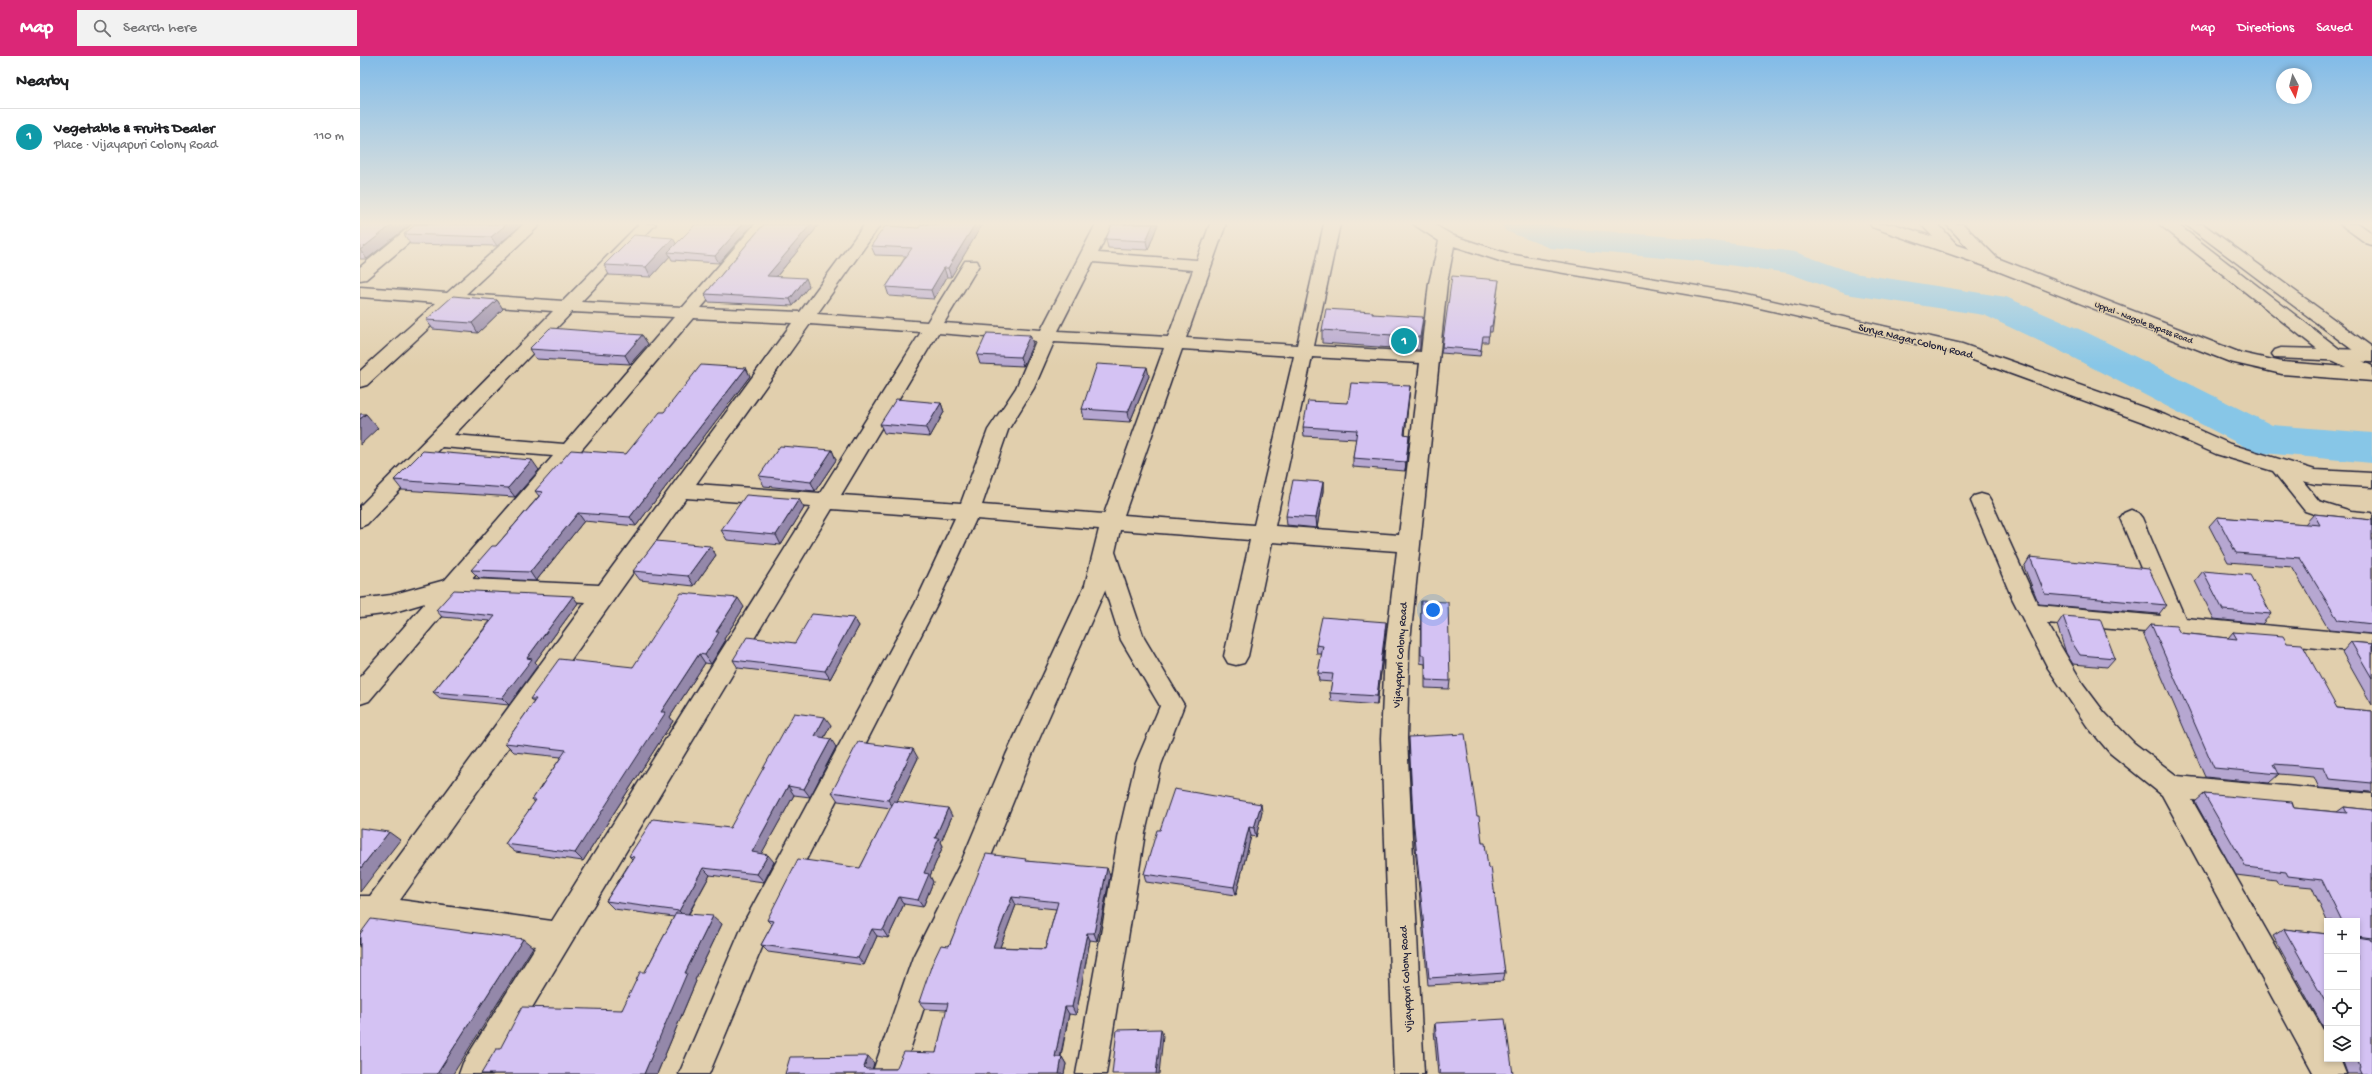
<!DOCTYPE html>
<html lang="en">
<head>
<meta charset="utf-8">
<style>
  body { margin:0; font-family:"Gochi Hand",sans-serif; background:#f2f2f2; color:#202124 }
  .controls { position:absolute; right:12px; bottom:12px; display:grid; overflow:hidden; border-radius:0px; box-shadow:0 2px 6px #0003 }
  .controls button { width:36px; height:36px; display:grid; place-items:center; padding:0; border:0; border-bottom:1px solid #e0e0e0; background:#fff; color:#202124; font:20px sans-serif }
  .compass { position:absolute; left:1916px; top:12px; width:36px; height:36px; border-radius:50%; background:#fff; box-shadow:0 2px 6px #0003; rotate:173deg }
  .you { position:absolute; left:1073px; top:554px; width:14px; height:14px; margin:-10px; border:3px solid #fff; border-radius:50%; background:#1a73e8; box-shadow:0 0 0 6px #1a73e833 }
  .badge { display:grid; place-items:center; width:26px; height:26px; border-radius:50%; background:#db2777; color:#fff; font-size:13px; font-weight:700 }
  .pin { position:absolute; translate:-50% -50%; border:2px solid #fff; box-shadow:0 1px 4px #0006 }
  .list { margin:0; padding:0; list-style:none }
  h2 { display:flex; justify-content:space-between; align-items:center; height:52px; margin:0; padding:0 16px; font-size:17px }
  h2 small { font-size:13px; font-weight:400; color:#757577 }
  .list li { display:grid; grid-template-columns:26px 1fr auto; gap:12px; align-items:center; box-sizing:border-box; height:56px; padding:0 16px; border-top:1px solid #e0e0e0 }
  .list b { display:block; font-size:15px; white-space:nowrap }
  .list p { margin:0; font-size:13px; white-space:nowrap; color:#757577 }
  .list em { font-size:13px; font-style:normal; color:#757577 }
  .icon { flex:none; width:22px; height:22px; fill:none; stroke:currentColor; stroke-width:2; stroke-linecap:round; stroke-linejoin:round }
  .map { position:relative; flex:none; width:2012px; height:1018px; overflow:hidden }
  header { display:flex; align-items:center; gap:24px; box-sizing:border-box; height:56px; padding:0 20px; background:#db2777; color:#fff }
  header strong { font-size:19px }
  nav { display:flex; gap:22px; margin-inline-start:auto; font-size:14px }
  .search { width:280px; height:36px; background:#f2f2f2; display:flex; align-items:center; gap:10px; box-sizing:border-box; padding:0 14px; border-radius:0px; color:#757577; font-size:15px }
  main { display:flex }
  aside { flex:1; background:#fff }
  .map>svg:first-child { display:block }
  .lines { fill:none; stroke-linecap:round; stroke-linejoin:round }
  .river { fill:#87c6e7; fill-rule:evenodd }
  .minor-casing { stroke:#22223b; stroke-width:3 }
  .tertiary-casing { stroke:#22223b; stroke-width:3 }
  .minor { fill:#e1cfad; fill-rule:evenodd }
  .tertiary { fill:#e1cfad; fill-rule:evenodd }
  .wall { fill:#b6a7d1; stroke:#22223b; fill-rule:evenodd }
  .shaded-wall { fill:#9488aa; stroke:#22223b }
  .building { fill:#d4c2f3; stroke:#22223b; fill-rule:evenodd }
  .labels { text-anchor:middle; stroke-width:3; stroke-linejoin:round; paint-order:stroke }
  .far-street-label { font-size:9px; fill:#22223b; stroke:#e1cfad }
  .street-label { font-size:11px; fill:#22223b; stroke:#e1cfad }
</style>
</head>
<body>
<header>
<strong>Map</strong>
<div class="search"><svg class="icon" aria-label="search" viewBox="0 0 24 24"><circle cx="10" cy="10" r="6"/><path d="M15 15l6 6"/></svg>Search here</div>
<nav><a>Map</a><a>Directions</a><a>Saved</a></nav>
</header>
<main>
<aside>
<h2>Nearby<small></small></h2>
<ul class="list">
<li><span class="badge" style="background:#0f9aa8">1</span><div><b>Vegetable &amp; Fruits Dealer</b><p>Place · Vijayapuri Colony Road</p></div><em>110 m</em></li>
</ul>
</aside>
<div class="map">
<svg width="2012" height="1018" viewBox="0 0 2012 1018">
  <rect width="100%" height="100%" fill="#e1cfad"/>
  <filter id="ink" filterUnits="userSpaceOnUse"><feTurbulence type="fractalNoise" baseFrequency=".025" numOctaves="2"/><feDisplacementMap in="SourceGraphic" scale="8" xChannelSelector="R" yChannelSelector="G"/><feConvolveMatrix kernelMatrix="1 2 1 2 8 2 1 2 1" color-interpolation-filters="sRGB"/></filter>
  <g filter="url(#ink)">
    <g class="lines">
      <path class="river" d="M1141,168H1189L1196,171L1338,183L1435,196L1494,217L1646,241L1728,277L1912,369L2012,377V407L1904,397L1889,393L1700,295L1624,259L1486,238L1428,217L1338,205L1190,192L1146,175Z"/>
      <g class="minor-casing">
        <path id="minor" d="M53,168H71L6,223L0,224V211Z
          M164,168H181L106,238L203,245L279,168H296L221,246L323,251L395,168H412L341,252L440,256L505,168H521L457,258L567,266L605,205H617L619,209L584,267L681,274L736,168H752L738,197L837,204L850,168H866L826,282L937,289L964,168H980L954,290L1061,296L1069,227L1079,185L1053,168H1073L1094,180L1149,198L1378,237L1602,288L1805,359L1870,388L1955,414L2012,417V431L1955,428L1943,425L1959,445L1991,455L2012,457V473L1990,470L1945,455L1913,415L1856,398L1791,369L1591,296L1378,247L1146,207L1094,190L1087,227L1049,595L1047,683L1064,1018H1034L1021,683L1025,595L1037,495L912,486L888,600L884,607L876,609L868,607L864,600L890,484L760,474L755,496L784,582L824,649L801,709L785,777L746,1018H716L759,777L775,709L800,650L761,584L745,534L672,699L627,810L576,915L542,1018H512L553,901L602,804L646,699L725,529L739,473L616,463L577,548L406,882L349,1018H319L385,864L555,548L595,462L472,453L132,1018H99L103,1007L176,890L23,868L10,886L0,890V840H10L226,546L99,539L9,645L0,648V621L65,547L31,557L0,561V543L31,539L85,524L193,400L82,391L7,468L0,471V450L193,255L95,248L7,329L0,331V315L76,247L0,241V231L87,237ZM733,206L833,214L808,281L698,275ZM212,256L314,261L204,388L94,379ZM333,262L432,267L239,529L112,523ZM450,268L561,276L460,437L336,428ZM578,277L676,285L656,332L628,374L601,447L481,439ZM694,286L804,292L744,458L622,449L648,374L674,332ZM822,293L934,300L894,469L764,459ZM952,301L1060,307L1039,479L915,470ZM326,442L451,451L192,865L40,844Z
          M1561,168H1578L1599,191L1597,194H1585Z
          M1586,168H1603L1637,202L1639,206L1637,210H1625Z
          M1799,168H1817L1982,295L2012,310V324L1970,303Z
          M1825,168H1843L2012,291V306L2006,304Z
          M1980,168H1999L2012,177V189L2006,187Z
          M1621,438L1628,440L1631,445L1678,549L1801,560L1760,462L1764,457L1771,454L1778,457L1782,462L1825,562L2012,579V597L1687,567L1723,628L1744,656L1774,687L1817,720L2012,738V762L1832,744L1967,981V1003H1980L1986,1018H1954L1802,739L1750,697L1727,670L1688,612L1652,542L1611,445L1614,440Z"/>
      </g>
      <g class="tertiary-casing">
        <path id="tertiary" d="M1510,168H1534L1637,202L1881,297L1922,306L2012,313V325L1922,318L1870,306L1625,210L1512,171Z
          M1921,292L2012,294V306L1915,302L1912,298L1915,294Z"/>
      </g>
      <use href="#minor" class="minor"/>
      <use href="#tertiary" class="tertiary"/>
    </g>
    <path class="wall" d="M0,168H51L7,203H0Z
      M163,168L137,190L50,188L44,178Z
      M336,168H393L359,207L312,204L310,200L291,221L249,219L244,209L317,188Z
      M404,168H459L455,173V174L417,220L449,230L433,250L348,246L345,238Z
      M561,168H622V169L591,221H587L574,243L529,240L526,231L546,200L515,199L511,190L559,172Z
      M752,168H798L788,194L748,192L746,183Z
      M1139,224L1132,276H1129L1128,286H1122L1120,300L1081,297L1082,291Z
      M137,244L143,253L118,277L73,273L66,264Z
      M1013,256V258L1062,274L1060,294L962,287V274Z
      M282,279L288,288L270,308L176,303L169,293Z
      M670,279L673,288L663,310L620,308L617,299Z
      M386,312L390,320L276,470L224,465L176,525L119,522L111,514L136,490L179,440L175,435L266,398L304,356Z
      M789,320L770,366L724,363L722,353Z
      M1050,330L1049,340L1045,379H1049V388L1045,415L993,411V402L996,383L944,380L943,371L988,347Z
      M581,347L584,356L570,381L524,377L520,368Z
      M472,394L476,404L455,435L404,430L399,420Z
      M179,414L155,441L42,434L34,424Z
      M963,426V435L957,472L927,469L926,460Z
      M444,452L421,489L367,484L361,474Z
      M1954,458L2012,464V578L1969,574L1932,511L1868,506L1849,470L1857,461L1945,468Z
      M356,499L334,530L280,524L273,515Z
      M1670,501L1806,549L1799,558L1679,548L1664,511Z
      M1843,515L1911,558L1902,568L1854,563L1835,525Z
      M1061,545L1090,625L1089,633L1065,632V608L1060,607Z
      M218,547L175,606L178,609L149,649L80,642L73,636L130,565L82,561L76,554Z
      M384,551L364,583L365,585L351,608L345,607L310,661L313,665L223,805L155,796L145,788L175,746L172,744L201,701L154,696L145,687L174,646L170,643L273,611Z
      M1703,560L1755,602L1747,611L1713,608L1706,597L1697,569Z
      M494,562L499,570L470,623L378,612L373,604L435,587Z
      M1791,568L1820,577L1868,582L1873,576L1927,587L1977,652L2012,655V735L2010,736L1959,732L1954,721L1919,718L1909,727L1845,721L1783,577Z
      M1026,575L1017,649L971,645L970,637L972,626L959,625L958,617L962,598H957L956,589Z
      M1991,586L2012,588V649L1982,596Z
      M471,669L464,682L476,691L450,741L434,739L401,798L414,806L404,826L350,819L329,858L362,868L335,924L336,925L297,1018H121L140,993L262,954L285,916L314,861L254,853L246,845L272,803L269,800L370,772Z
      M1049,681L1117,760L1122,787L1128,812L1145,917L1143,925L1068,929L1053,769L1049,690Z
      M558,702L537,746L592,760L581,786L583,790L570,820L573,826L563,851L544,848L528,882L517,880L504,909L408,896L401,889L412,869L407,864L500,812L531,752L478,745L472,736Z
      M1844,738L1934,752L1977,756L1984,751L2012,754V1018H1987V1017L1982,1003H1997V865H1967L1952,831L1918,828L1916,824L1876,819L1835,746Z
      M902,756L896,781L891,780L876,839L786,826L784,818L800,774Z
      M667,805L750,820L737,885L730,884L716,959L709,958L701,1001H702L706,1008L704,1018H425L514,1007L512,1013H536L576,997L587,954L565,953L559,946L589,890ZM656,849L696,853L685,893L640,891Z
      M1924,873L1967,878V978L1913,880Z
      M1075,967L1153,1018H1078L1074,974Z"/>
    <path class="shaded-wall" d="M33,168H51L7,203L0,194Z
      M147,168H163L137,190L131,181Z
      M383,168H393L359,207L355,200Z
      M451,168H459L455,173V174L411,227L407,220Z
      M615,168H622V169L591,221L588,212Z
      M793,168H798L788,194L786,185Z
      M313,182L318,191L308,196L310,200L291,221L286,211Z
      M584,212L587,221L574,243L571,234Z
      M446,222L449,230L433,250L430,243Z
      M137,244L143,253L118,277L112,267Z
      M1063,261L1062,274L1060,294V281Z
      M282,279L288,288L270,308L265,299Z
      M670,279L673,288L663,310L660,301Z
      M787,311L789,320L770,366L768,356Z
      M386,312L390,320L276,470L270,461Z
      M1050,330L1049,340L1044,388V378Z
      M581,347L584,356L570,381L566,372Z
      M6,358L18,372L0,389V363Z
      M1049,379V388L1045,415Z
      M472,394L476,404L455,435L451,426Z
      M172,404L179,414L155,441L148,432Z
      M963,426V435L957,472L956,462Z
      M439,443L444,452L421,489L416,479Z
      M218,457L224,465L176,525L170,516Z
      M350,490L356,499L334,530L328,520Z
      M213,540L218,547L175,606L178,609L149,649L142,642L167,602Z
      M378,542L384,551L364,583L365,585L351,608L345,599L356,576Z
      M494,562L499,570L470,623L465,615Z
      M1026,566V575L1017,649V640Z
      M339,598L345,607L310,661L313,665L223,805L215,797L301,656Z
      M465,661L471,669L460,689L455,680Z
      M471,683L476,691L450,741L444,733Z
      M553,693L558,702L534,752L528,744Z
      M428,730L434,739L398,804L392,796Z
      M901,748L902,756L896,781L894,772Z
      M588,752L592,760L581,786L583,790L570,820L573,826L563,851L558,844L564,817L575,782Z
      M889,771L891,780L876,839L874,831Z
      M29,776L40,784L0,836V813Z
      M408,799L414,806L404,826L397,818Z
      M343,812L350,819L326,862L319,855Z
      M747,812L750,820L737,885L734,877Z
      M539,841L544,848L528,882L523,874Z
      M652,841L656,849L637,899L633,891Z
      M353,860L362,868L335,924L336,925L297,1018H284L325,917Z
      M512,873L517,880L504,909L498,902Z
      M727,877L730,884L716,959L712,951Z
      M163,883L173,891L93,1018H77Z
      M705,951L709,958L699,1007L695,1001Z
      M801,973L803,980L799,1018H796Z
      M508,1000L514,1007L511,1018L504,1011Z
      M702,1001L706,1008L704,1018H699Z"/>
    <path class="building" d="M0,168H33L0,194Z
      M56,168H147L131,181L44,178Z
      M336,168H383L355,200L308,196Z
      M404,168H451L407,220L446,222L430,243L345,238Z
      M561,168H615L588,212H584L571,234L526,231L552,192L511,190L525,170L559,172Z
      M752,168H793L786,185L746,183Z
      M274,179L313,182L286,211L244,209Z
      M1092,220L1139,224L1132,270H1130L1129,280H1123L1121,294L1082,291Z
      M93,240L137,244L112,267L66,264Z
      M966,253L1013,256L1012,258L1063,261L1060,281L962,274Z
      M190,272L282,279L265,299L169,293Z
      M627,277L670,279L660,301L617,299Z
      M737,308L787,311L768,356L722,353Z
      M341,309L386,312L270,461L218,457L170,516L111,514L132,490H136L183,436L175,435L211,394L266,398L300,356H304Z
      M991,327L1050,330L1044,378L1049,379L1046,406L993,402L997,374L943,371L948,345L988,347Z
      M536,343L581,347L566,372L520,368Z
      M0,358H6L0,363Z
      M420,390L472,394L451,426L399,420Z
      M63,395L172,404L148,432L34,424Z
      M933,424L963,426L956,462L926,460Z
      M386,439L439,443L416,479L361,474Z
      M1954,458L2012,464V568L1978,564L1940,502L1876,497L1857,461L1960,469Z
      M296,485L350,490L328,520L273,515Z
      M1670,501L1789,513L1806,549L1685,538Z
      M1843,515L1890,519L1911,558L1863,554Z
      M94,534L213,540L167,602L172,603L142,642L73,636L135,560L76,554Z
      M321,537L378,542L356,576H359L345,599L339,598L301,656H306L215,797L145,788L176,744H172L206,694L145,687L176,643H170L199,603L273,611Z
      M1061,545L1088,546L1090,625L1066,624L1065,599H1061Z
      M452,558L494,562L465,615L373,604L387,581L435,587Z
      M1703,560L1740,563L1755,602L1720,599L1713,588Z
      M962,561L1026,566L1017,640L970,637L973,618L958,617L963,590L956,589Z
      M1791,568L1816,570L1820,577L1877,583L1873,576L1923,580L1927,587L1942,588L1977,652L2012,655V727L1969,723L1964,712L1914,708L1919,718L1854,712Z
      M1991,586L2012,588V622Z
      M434,657L465,661L455,680L471,683L444,733L428,730L392,796L408,799L397,818L343,812L319,855L246,845L274,801L269,800L293,763L370,772Z
      M1105,678L1117,760H1119L1122,787H1125L1128,812L1131,811L1145,917L1069,922L1053,761L1049,681Z
      M498,686L553,693L528,744L472,736Z
      M814,733L901,748L894,772L889,771L874,831L784,818L797,774H800Z
      M1844,738L1932,746L1934,752L1987,757L1984,751L2012,754V882L1997,880V865H1982L1962,824L1928,820L1926,816L1886,811Z
      M534,745L588,752L575,782H579L564,817L569,818L558,844L539,841L523,874L512,873L498,902L401,889L414,865L407,864L438,803L500,812Z
      M0,772L29,776L0,813Z
      M626,798L666,803L665,805L747,812L734,877H727L712,951H705L695,1001H702L699,1018H425L430,1001L508,1000L504,1011L506,1013H536L544,996L576,997L588,947L559,946L572,908L581,889L589,890ZM652,841L698,846L685,893L633,891Z
      M316,857L353,860L325,917H327L284,1018H121L136,993H140L162,951L262,954L280,916H285Z
      M11,863L163,883L77,1018H0V878Z
      M1924,873L1967,878V949Z
      M1997,881L2010,883L2012,887V1018H2001L1999,1013L2000,1011L1997,1003Z
      M1145,963L1153,1018H1080L1075,967Z
      M801,973L796,1018H752L757,974Z"/>
  </g>
  <linearGradient id="sky" x2="0" y2="1"><stop stop-color="#81bbe8"/><stop offset="0.54" stop-color="#f2e9da"/><stop offset="1" stop-color="#f2e9da" stop-opacity="0"/></linearGradient>
  <rect width="2012" height="310" fill="url(#sky)"/>
  <g class="labels">
    <g class="far-street-label">
      <text transform="translate(1784 266) rotate(21)" y="3">Uppal - Nagole Bypass Road</text>
    </g>
    <g class="street-label">
      <text transform="translate(1556 284) rotate(14)" y="4">Surya Nagar Colony Road</text>
      <text transform="translate(1039 599) rotate(-86)" y="4">Vijayapuri Colony Road</text>
      <text transform="translate(1045 923) rotate(-93)" y="4">Vijayapuri Colony Road</text>
    </g>
  </g>
</svg>
<div class="controls">
<button>+</button>
<button>−</button>
<button><svg class="icon" aria-label="locate" viewBox="0 0 24 24"><circle cx="12" cy="12" r="6"/><path d="M12 2v4M12 18v4M2 12h4M18 12h4"/></svg></button>
<button><svg class="icon" aria-label="layers" viewBox="0 0 24 24"><path d="M12 4l9 5-9 5-9-5zM3 14l9 5 9-5"/></svg></button>
</div>
<svg class="compass" viewBox="-18 -18 36 36"><path d="M0-13l5 13h-10z" fill="#e53935"/><path d="M0 13l5-13h-10z" fill="#757577"/></svg>
<div class="you"></div>
<div class="pin badge" style="left:1044px;top:285px;background:#0f9aa8">1</div>
</div>
</main>
</body>
</html>
